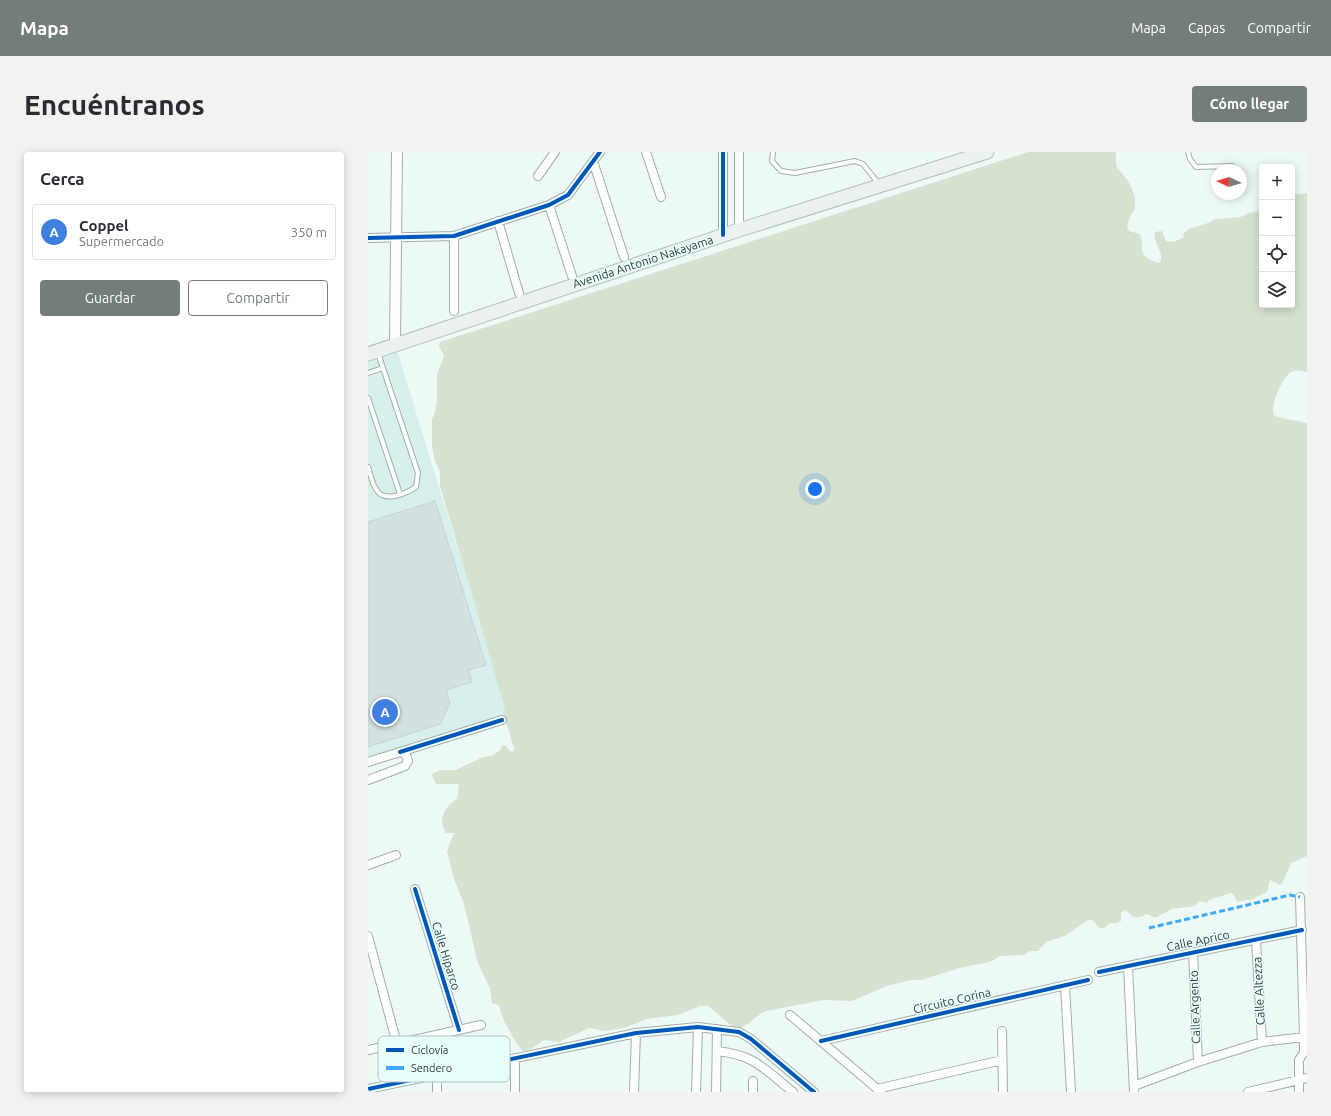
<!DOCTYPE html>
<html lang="es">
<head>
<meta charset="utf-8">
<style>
  body { margin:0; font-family:Ubuntu,sans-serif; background:#f2f2f3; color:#2b2b33 }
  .controls { position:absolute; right:12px; top:12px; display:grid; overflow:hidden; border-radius:4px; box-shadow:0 2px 10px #0003 }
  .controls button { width:36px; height:36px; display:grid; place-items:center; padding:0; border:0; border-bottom:1px solid #e1e1e2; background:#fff; color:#2b2b33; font:20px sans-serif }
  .compass { position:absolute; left:843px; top:12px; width:36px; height:36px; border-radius:50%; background:#fff; box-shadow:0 2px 10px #0003; rotate:274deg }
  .you { position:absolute; left:447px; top:337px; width:14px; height:14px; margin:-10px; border:3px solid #fff; border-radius:50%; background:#1a73e8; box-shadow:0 0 0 6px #1a73e833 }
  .badge { display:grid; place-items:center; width:26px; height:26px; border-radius:50%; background:#737e7c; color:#fff; font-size:13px; font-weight:700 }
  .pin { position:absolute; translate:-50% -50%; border:2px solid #fff; box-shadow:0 1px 4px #0006 }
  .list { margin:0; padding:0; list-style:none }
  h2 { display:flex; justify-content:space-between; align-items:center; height:52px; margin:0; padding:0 16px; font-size:17px }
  h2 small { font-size:13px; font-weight:400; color:#7c7c81 }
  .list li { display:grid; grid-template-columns:26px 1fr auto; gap:12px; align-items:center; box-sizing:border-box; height:56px; margin:0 8px 8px; padding:0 8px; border:1px solid #e1e1e2; border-radius:4px }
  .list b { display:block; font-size:15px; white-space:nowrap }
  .list p { margin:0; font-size:13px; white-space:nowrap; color:#7c7c81 }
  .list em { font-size:13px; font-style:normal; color:#7c7c81 }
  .actions { display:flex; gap:8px; padding:12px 16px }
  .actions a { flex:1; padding:9px 0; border:1px solid #737e7c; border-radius:4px; text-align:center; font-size:14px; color:#737e7c }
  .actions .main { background:#737e7c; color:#fff }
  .icon { flex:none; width:22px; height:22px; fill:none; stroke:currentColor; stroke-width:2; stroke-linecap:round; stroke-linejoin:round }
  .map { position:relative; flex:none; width:939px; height:940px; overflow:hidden; border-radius:4px }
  header { display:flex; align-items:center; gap:24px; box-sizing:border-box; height:56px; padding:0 20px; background:#737e7c; color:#fff }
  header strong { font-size:19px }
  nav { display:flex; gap:22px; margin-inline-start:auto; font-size:14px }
  .intro { display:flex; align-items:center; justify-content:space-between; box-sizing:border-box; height:96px; padding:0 24px }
  h1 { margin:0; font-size:28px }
  .button { padding:10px 18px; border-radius:4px; background:#737e7c; color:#fff; font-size:14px; font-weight:700 }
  main { display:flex; gap:24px; padding:0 24px }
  aside { flex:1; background:#fff; border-radius:4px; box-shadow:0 2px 10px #0003 }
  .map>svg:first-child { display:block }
  .built { fill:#d7efec }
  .green { fill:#d6e1cf }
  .building { fill:#d3e1e3; stroke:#c8d1d2 }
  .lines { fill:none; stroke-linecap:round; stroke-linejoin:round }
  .service-casing { stroke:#a3adab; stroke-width:6 }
  .minor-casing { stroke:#a3adab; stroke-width:10 }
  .tertiary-casing { stroke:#a3adab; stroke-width:12 }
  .primary-casing { stroke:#b1bfb8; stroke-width:15 }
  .service { stroke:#fcfefe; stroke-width:4 }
  .minor { stroke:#fcfefe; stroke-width:8 }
  .tertiary { stroke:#fcfefe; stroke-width:10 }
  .primary { stroke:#eaf1ee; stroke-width:13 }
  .quiet { stroke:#3fa9f5; stroke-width:3; stroke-dasharray:6 3; stroke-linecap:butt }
  .cycleway-casing { stroke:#e7fefb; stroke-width:6 }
  .cycleway { stroke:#0057b8; stroke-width:4 }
  .labels { text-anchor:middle; stroke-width:3; stroke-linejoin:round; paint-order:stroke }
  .street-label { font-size:12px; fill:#323b39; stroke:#e7fefb }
  .key { fill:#e7fefb; stroke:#b1c4c1; stroke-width:1 }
  .key-label { font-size:11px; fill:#323b39 }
</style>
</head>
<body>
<header>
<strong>Mapa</strong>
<nav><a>Mapa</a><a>Capas</a><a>Compartir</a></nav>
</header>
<div class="intro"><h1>Encuéntranos</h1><a class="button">Cómo llegar</a></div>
<main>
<aside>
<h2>Cerca<small></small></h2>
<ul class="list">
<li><span class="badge" style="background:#3f7fe0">A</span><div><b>Coppel</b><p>Supermercado</p></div><em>350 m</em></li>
</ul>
<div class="actions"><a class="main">Guardar</a><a>Compartir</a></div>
</aside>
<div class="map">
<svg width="939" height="940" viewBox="0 0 939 940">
  <rect width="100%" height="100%" fill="#ecf9f7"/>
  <path class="built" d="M27,192L142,566L0,610V201Z"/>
  <path class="green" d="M660,0H748V14L761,30L767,45V57L762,64L759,75L761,79L772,82C778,97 766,102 790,111L793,109C795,98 785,92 787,80L794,79L798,89L806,90L816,85L815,82L821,77L840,71L847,67L873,65L880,61L892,59L894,61V153H924V43L939,41V220C934,219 928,217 923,220C916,223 901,254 906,263L909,265L939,271V704L923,711L915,730L912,733L902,728L899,740L885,747L869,750L866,743L863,741L841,748L839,751L831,749L827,754L804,757L787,766L779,762C763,770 766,762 756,758L753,761V769L749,771H742L736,776H732L724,768H720L697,784L678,790L670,799H662L656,803L632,804L622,810L591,816L554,828H542L519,834L484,849L456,848L398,859C387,864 381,873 370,877L364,874L340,854H332L310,863L279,867L256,876L236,879L221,876L191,890L176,888L163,897L155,899C147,891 132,864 131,853L124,851L122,836L109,809L101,772L95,749L86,727L79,699L86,681H78C69,668 77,654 89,647L91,632H68L64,624L65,621L73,618H88L115,605L123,604L133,598V594L137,593L142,599L145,600L146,596L136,563L137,556L72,334V320L67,309L64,294V267L67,261L69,249V222L76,204L71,194L72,190Z"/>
  <path class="building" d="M67,349L118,513L100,518L104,530L78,538L82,551L72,572L0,595V370Z"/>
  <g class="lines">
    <g class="service-casing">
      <path id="service" d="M405,0L404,9L413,19L427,21L487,9L495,12L511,32
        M820,0L822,7L828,15L864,14
        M0,221L15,216
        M0,246L32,342
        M0,315C3,323 4,333 10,340C19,350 39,341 48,335L50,321L10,201"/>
    </g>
    <g class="minor-casing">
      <path id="minor" d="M278,0L293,45
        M371,0V78
        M225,9L256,105
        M170,24L187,0
        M181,53L204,124
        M130,69L151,141
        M355,83V0
        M0,86L86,84L181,53L200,43L232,0
        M86,159V84
        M32,600L134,568
        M0,610L32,600L38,603L40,609L37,614L0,628
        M0,713L28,703
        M47,737L91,878
        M0,784L29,892
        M888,788L894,890
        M825,800L830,910
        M760,814L766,940
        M731,820L934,778
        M697,833L703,940
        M422,863L513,940
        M634,879L635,940
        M453,889L720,828
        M0,898L113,873
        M349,899C387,903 396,917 425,940
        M766,934L830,910L894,890L936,885
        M0,937L268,881L330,875L371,880L383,887L446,940
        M509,937L634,908
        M69,940V922
        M147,940V906
        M266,940L268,881
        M328,940L330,875
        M348,940L349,877
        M385,940V929
        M880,940L939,926
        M931,940V908L936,900V885L932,745"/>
    </g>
    <g class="tertiary-casing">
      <path id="tertiary" d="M27,192L29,0"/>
    </g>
    <g class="primary-casing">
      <path id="primary" d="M0,202L371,78L619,0"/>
    </g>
    <use href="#service" class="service"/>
    <use href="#minor" class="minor"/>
    <use href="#tertiary" class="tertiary"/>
    <use href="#primary" class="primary"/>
    <path class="quiet" d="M781,776L922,743L932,745"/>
    <g class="cycleway-casing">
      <path id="cycleway" d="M355,83V0
        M0,86L86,84L181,53L200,43L232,0
        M32,600L134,568
        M47,737L91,878
        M731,820L934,778
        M453,889L720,828
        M0,937L268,881L330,875L371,880L383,887L446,940"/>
    </g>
    <use href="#cycleway" class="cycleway"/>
  </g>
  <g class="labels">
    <g class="street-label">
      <text transform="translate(275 110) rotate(-18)" y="4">Avenida Antonio Nakayama</text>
      <text transform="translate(830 789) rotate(-12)" y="4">Calle Aprico</text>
      <text transform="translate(78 804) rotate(73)" y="4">Calle Hiparco</text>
      <text transform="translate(891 839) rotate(-93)" y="4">Calle Altezza</text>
      <text transform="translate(584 849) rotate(-13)" y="4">Circuito Corina</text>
      <text transform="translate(827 855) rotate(-92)" y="4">Calle Argento</text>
    </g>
  </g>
  <rect x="10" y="884" width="132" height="46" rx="6" class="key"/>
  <rect x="18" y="896" width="18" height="4" fill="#0057b8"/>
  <rect x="18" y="914" width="18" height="4" fill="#3fa9f5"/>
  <g class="key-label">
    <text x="43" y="902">Ciclovía</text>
    <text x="43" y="920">Sendero</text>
  </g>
</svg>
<div class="controls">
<button>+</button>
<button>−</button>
<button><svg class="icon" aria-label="locate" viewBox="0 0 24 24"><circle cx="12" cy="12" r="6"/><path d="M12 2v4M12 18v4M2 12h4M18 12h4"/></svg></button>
<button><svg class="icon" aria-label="layers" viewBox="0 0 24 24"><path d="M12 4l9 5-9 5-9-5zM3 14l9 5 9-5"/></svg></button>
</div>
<svg class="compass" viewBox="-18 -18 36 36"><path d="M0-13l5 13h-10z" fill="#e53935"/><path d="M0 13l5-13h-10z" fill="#7c7c81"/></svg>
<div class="you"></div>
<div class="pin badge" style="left:17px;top:560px;background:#3f7fe0">A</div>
</div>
</main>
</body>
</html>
